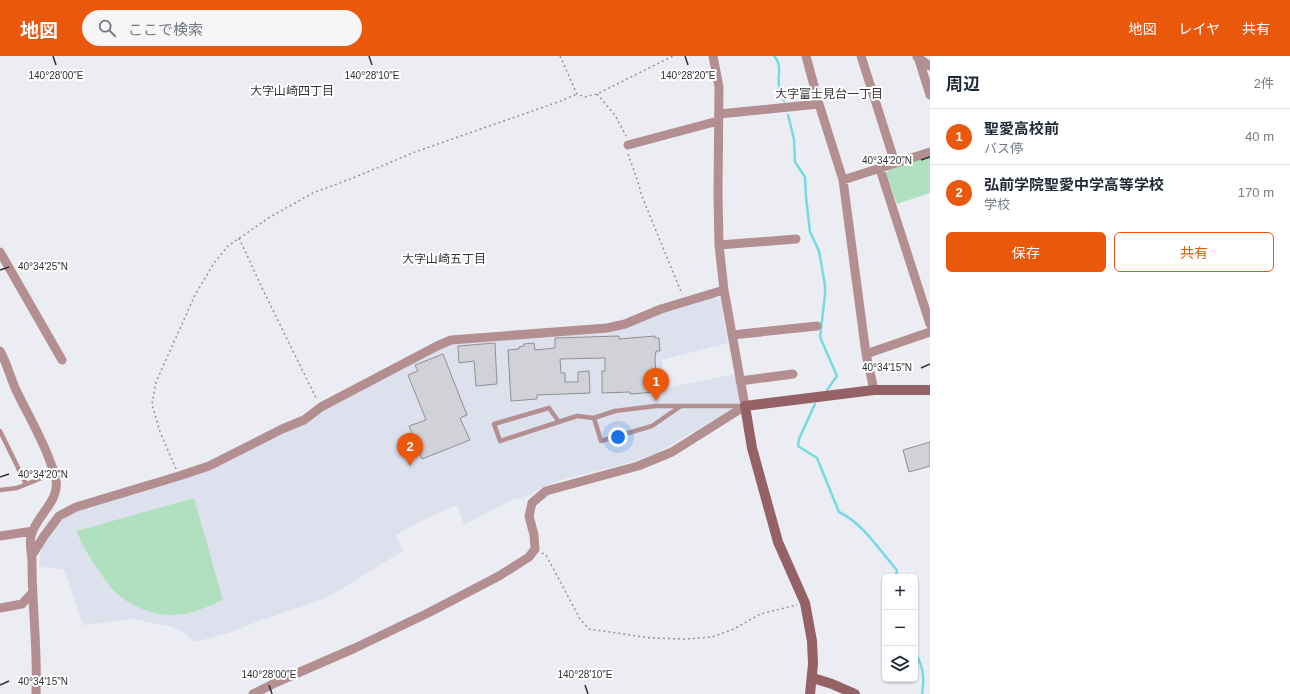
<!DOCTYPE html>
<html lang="ja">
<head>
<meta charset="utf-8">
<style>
  body { margin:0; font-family:Helvetica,"Noto Sans JP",sans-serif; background:#f6f6f7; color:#1f2937 }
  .controls { position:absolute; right:12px; bottom:12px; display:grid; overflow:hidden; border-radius:6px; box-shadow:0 1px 3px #0004 }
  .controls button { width:36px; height:36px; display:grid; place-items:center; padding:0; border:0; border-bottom:1px solid #e0e1e3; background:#fff; color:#1f2937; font:20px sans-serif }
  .you { position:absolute; left:618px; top:381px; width:14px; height:14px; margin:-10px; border:3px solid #fff; border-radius:50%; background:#1a73e8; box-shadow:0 0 0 6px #1a73e833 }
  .badge { display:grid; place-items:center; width:26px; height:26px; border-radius:50%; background:#ea580c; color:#fff; font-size:13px; font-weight:700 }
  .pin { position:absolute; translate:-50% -33px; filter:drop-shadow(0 1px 2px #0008) }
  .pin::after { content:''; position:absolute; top:21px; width:14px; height:12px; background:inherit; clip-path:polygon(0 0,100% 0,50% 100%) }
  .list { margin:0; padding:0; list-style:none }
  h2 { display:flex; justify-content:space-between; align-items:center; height:52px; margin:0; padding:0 16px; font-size:17px }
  h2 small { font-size:13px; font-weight:400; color:#747a83 }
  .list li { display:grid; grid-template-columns:26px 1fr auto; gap:12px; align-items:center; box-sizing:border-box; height:56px; padding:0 16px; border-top:1px solid #e0e1e3 }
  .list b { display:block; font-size:15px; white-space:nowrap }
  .list p { margin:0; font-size:13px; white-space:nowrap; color:#747a83 }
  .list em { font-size:13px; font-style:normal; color:#747a83 }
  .actions { display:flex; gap:8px; padding:12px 16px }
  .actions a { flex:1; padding:9px 0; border:1px solid #ea580c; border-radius:6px; text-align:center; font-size:14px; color:#ea580c }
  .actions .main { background:#ea580c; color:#fff }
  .icon { flex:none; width:22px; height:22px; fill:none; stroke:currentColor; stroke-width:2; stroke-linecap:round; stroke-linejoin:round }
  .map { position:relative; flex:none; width:930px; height:638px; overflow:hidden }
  header { display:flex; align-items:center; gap:24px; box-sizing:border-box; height:56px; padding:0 20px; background:#ea580c; color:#fff }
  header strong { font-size:19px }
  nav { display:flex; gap:22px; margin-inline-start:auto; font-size:14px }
  .search { width:280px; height:36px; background:#f6f6f7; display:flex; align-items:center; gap:10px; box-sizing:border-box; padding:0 14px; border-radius:22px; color:#747a83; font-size:15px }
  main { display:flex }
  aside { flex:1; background:#fff }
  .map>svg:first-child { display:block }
  .built { fill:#dde1ed }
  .green { fill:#b0e0c0 }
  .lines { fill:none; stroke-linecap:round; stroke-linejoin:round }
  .stream { stroke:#75dae3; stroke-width:2.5 }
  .building { fill:#d1d1d7; stroke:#8f9095 }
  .path { stroke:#939498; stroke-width:1.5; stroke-dasharray:2 3; stroke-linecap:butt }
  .lane { stroke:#b38f91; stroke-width:4.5 }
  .street { stroke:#b38f91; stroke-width:9 }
  .secondary { stroke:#946265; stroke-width:10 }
  .ticks { fill:none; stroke:#2f3032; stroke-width:1.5 }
  .labels { text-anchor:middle; stroke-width:4; stroke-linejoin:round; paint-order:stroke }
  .neighbourhood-label { font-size:12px; fill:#34353a; stroke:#fff }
  .ticks-label { font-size:10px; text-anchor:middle; fill:#2f3032; stroke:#fff; stroke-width:4; stroke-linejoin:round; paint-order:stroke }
</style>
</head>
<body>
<header>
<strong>地図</strong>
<div class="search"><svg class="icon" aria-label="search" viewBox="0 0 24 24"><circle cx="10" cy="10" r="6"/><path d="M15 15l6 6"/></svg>ここで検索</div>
<nav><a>地図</a><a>レイヤ</a><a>共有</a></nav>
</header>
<main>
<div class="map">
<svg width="930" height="638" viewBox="0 0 930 638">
  <rect width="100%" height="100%" fill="#ecedf3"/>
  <path class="built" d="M713,240L721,245L728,287L662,304L666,332L735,318L740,347L724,358L653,399L642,402L636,405L564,423L543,431L523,442L512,444L464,469L457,449L427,462L396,479L403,495L326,542L256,566L232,576L195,586L184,577L173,571L132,563L83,569L64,513L39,511L42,487L63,454L191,415L449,288L639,265Z"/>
  <path class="green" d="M928,100L930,101V137L897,148L886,117L889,113Z
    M194,442L223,544C208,550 191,559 174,559C154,560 130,550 115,536C108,529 101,518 95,509C88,498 81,488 77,475Z"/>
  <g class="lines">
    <path class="stream" d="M774,0C783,10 777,18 779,29C780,34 783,40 784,45
      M788,59L794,83L795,106L805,121L806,141L810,176L819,195L825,229V239L820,281L837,320L827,334
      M815,348L799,383L798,390L817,402L839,456C864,468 879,494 897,514L896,521
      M915,596C923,610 925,622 922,638"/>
  </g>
  <path class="building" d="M619,280V283L655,280V282H659L660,295H656L655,303L657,336L630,338V336L602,337V315H605V302L560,303L561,317H565V326H578V316L589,315L590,337L537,339V343L511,345L508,294L519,293V291L524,290V288L534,287L535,294L555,292V282Z
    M495,287L497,328L476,330L474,305L459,307L458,290Z
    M443,298L467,359L460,362L470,384L422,403L409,370L426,364L408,319L418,315L415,309Z
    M930,386V410L909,416L903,394Z"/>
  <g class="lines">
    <path class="path" d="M560,0L577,38L585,41L597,38L673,0
      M597,38L615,59L626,80
      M628,98L639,129L641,138L682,238
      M239,182L263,234L317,344
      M176,413L160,376L152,348L156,326L195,239L214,207L228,190L270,161L313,137L353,122L415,96L561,45L577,38
      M542,497L546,499L580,563L589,573L651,582L686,583L712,581L734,573L760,558L797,549"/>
    <path class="lane" d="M681,350L652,370L601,385L594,362L615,355L656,350H743
      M559,366L549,352L494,368L500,385L577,360L594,362
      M0,375L26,428
      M0,434L17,432L54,417"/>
    <path class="street" d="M806,0L819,48L843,124L866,298L874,334
      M861,0L895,107
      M917,1L930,10
      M918,1L930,39
      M719,58L819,48
      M628,89L718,65
      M880,113L930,268
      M843,124L930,96
      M719,189L796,183
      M0,196L62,304
      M732,279L817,270
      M0,295C7,307 10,321 16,334C28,359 42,382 51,408C53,413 55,418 56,423C60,446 36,459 31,480C29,488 32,499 32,507C32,551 38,594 36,638
      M866,298L930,276
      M740,325L793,318
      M0,480L33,475
      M32,499L44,480L59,460L76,451L179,420L209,410L282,373L304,364L321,351L437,290L451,284L607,272L625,268L661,253L724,234
      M0,552L22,548L32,537
      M253,638L277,626L355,592L428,557L499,520L529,501L535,493L534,479L529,460L532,447L546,435L638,410L672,396L745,350L724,234L719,189L718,138L719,31L713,0"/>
    <path class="secondary" d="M813,622L832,628L855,638
      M810,638L813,608L812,585L805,547L778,486L752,392L745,350L874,334H930"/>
  </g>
  <path class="ticks" d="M53,0L56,9M369,0L372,9M685,0L688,9M921,104L930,101M0,214L9,211M921,312L930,308M0,421L9,418M0,629L9,625M269,629L272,638M585,629L588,638"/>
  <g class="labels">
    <g class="neighbourhood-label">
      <text x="292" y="39">大字山崎四丁目</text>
      <text x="829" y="42">大字富士見台一丁目</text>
      <text x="444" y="207">大字山崎五丁目</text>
    </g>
  </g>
  <g class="ticks-label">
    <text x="56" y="23">140°28'00"E</text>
    <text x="372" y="23">140°28'10"E</text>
    <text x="688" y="23">140°28'20"E</text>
    <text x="887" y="108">40°34'20"N</text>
    <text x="43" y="214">40°34'25"N</text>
    <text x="887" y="315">40°34'15"N</text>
    <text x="43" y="422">40°34'20"N</text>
    <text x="269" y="622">140°28'00"E</text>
    <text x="585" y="622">140°28'10"E</text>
    <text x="43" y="629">40°34'15"N</text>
  </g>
</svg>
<div class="controls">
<button>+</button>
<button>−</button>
<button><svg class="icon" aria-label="layers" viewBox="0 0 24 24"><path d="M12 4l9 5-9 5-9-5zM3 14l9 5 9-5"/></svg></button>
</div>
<div class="you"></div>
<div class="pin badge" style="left:656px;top:345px">1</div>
<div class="pin badge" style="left:410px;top:410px">2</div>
</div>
<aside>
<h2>周辺<small>2件</small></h2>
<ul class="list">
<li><span class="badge">1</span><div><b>聖愛高校前</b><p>バス停</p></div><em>40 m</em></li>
<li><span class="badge">2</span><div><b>弘前学院聖愛中学高等学校</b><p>学校</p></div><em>170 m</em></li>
</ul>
<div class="actions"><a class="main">保存</a><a>共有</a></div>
</aside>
</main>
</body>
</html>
